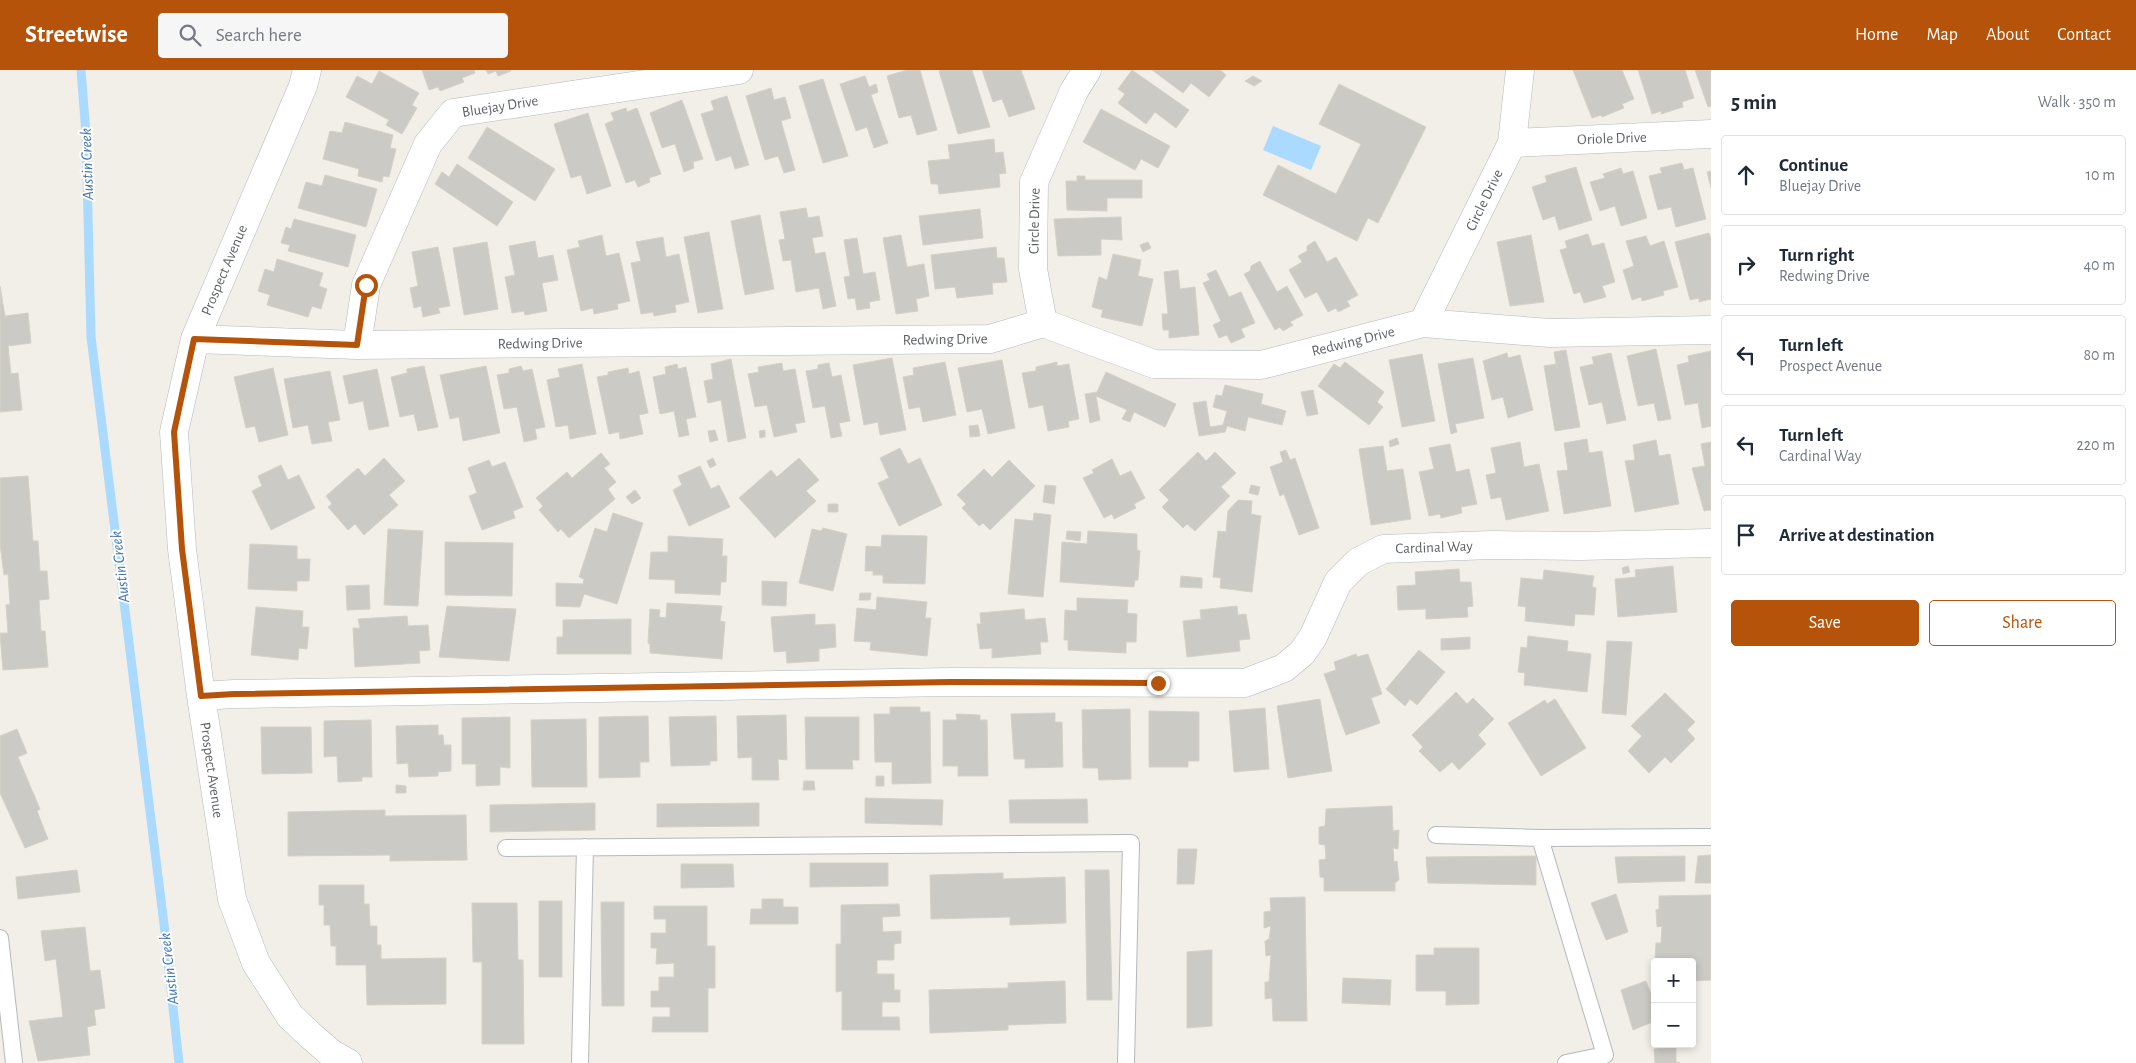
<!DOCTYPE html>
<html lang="en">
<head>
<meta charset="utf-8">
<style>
  body { margin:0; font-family:"Alegreya Sans",sans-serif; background:#f6f6f7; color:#1f2937 }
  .controls { position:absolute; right:15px; bottom:15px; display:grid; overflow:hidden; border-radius:5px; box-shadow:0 2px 8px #0003 }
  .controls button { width:45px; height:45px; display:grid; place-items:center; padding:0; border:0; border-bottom:1px solid #e0e1e3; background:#fff; color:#1f2937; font:25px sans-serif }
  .stop { position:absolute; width:15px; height:15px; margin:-11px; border:4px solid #b45309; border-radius:50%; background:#fff }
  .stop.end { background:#b45309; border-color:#fff; box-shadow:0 1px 5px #0008 }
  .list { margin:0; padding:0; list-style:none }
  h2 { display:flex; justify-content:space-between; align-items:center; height:65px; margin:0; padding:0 20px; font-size:21px }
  h2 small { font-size:16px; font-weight:400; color:#747a83 }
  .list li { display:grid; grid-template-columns:32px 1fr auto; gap:15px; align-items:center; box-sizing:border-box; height:80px; margin:0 10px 10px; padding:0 10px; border:1px solid #e0e1e3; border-radius:5px }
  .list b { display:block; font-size:19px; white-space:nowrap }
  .list p { margin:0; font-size:16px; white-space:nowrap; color:#747a83 }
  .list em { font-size:16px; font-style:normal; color:#747a83 }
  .actions { display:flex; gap:10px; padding:15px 20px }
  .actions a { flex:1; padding:11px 0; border:1px solid #b45309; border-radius:5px; text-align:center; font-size:18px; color:#b45309 }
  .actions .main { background:#b45309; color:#fff }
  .icon { flex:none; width:28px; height:28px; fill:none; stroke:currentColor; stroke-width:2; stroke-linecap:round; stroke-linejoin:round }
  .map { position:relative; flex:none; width:1711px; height:993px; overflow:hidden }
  header { display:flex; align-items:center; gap:30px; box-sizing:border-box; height:70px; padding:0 25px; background:#b45309; color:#fff }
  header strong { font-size:24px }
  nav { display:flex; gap:28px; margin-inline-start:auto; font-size:18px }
  .search { width:350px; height:45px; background:#f6f6f7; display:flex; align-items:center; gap:12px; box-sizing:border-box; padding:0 18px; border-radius:5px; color:#747a83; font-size:19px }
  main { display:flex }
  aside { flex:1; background:#fff }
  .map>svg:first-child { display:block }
  .water { fill:#aadaff }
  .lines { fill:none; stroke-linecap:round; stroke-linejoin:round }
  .stream { stroke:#aadaff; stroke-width:9 }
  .building { fill:#cccac5; stroke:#d6d1c6 }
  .lane-casing { stroke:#b5b8bc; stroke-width:18 }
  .street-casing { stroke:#b5b8bc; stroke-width:29 }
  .lane { stroke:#fff; stroke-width:16 }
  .street { stroke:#fff; stroke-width:28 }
  .route { stroke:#b45309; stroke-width:6 }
  .labels { text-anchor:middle; stroke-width:4; stroke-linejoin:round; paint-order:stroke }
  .street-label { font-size:15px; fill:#5f6368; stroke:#fff }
  .water-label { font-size:16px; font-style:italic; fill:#4174aa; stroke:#fff }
</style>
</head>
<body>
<header>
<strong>Streetwise</strong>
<div class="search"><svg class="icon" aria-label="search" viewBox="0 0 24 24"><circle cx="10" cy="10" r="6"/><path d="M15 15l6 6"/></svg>Search here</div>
<nav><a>Home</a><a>Map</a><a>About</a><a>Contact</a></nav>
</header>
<main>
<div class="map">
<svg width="1711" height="993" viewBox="0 0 1711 993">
  <rect width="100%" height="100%" fill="#f1efe8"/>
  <path class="water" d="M1273,56L1321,76L1311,100L1263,80Z"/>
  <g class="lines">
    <path class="stream" d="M81,0L86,64L91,267L164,854L179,993"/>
  </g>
  <path class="building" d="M422,0H474L475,3L462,8L464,12L440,21L438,17L429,20Z
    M486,0H511V1L498,6L496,1L488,4Z
    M907,0H920L937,60L917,65L911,45L899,48L887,6Z
    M942,0H972L990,57L958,64L939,1Z
    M982,0H1021L1035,39L1009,47L1002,29L993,32Z
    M1132,0L1189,40L1176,58L1155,42L1146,54L1118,33L1125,24L1118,19Z
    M1152,0H1220L1226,5L1209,27L1191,13L1183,23Z
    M1573,0H1622L1634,29L1622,34L1624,38L1602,47L1601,45L1592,48Z
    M1638,0H1685L1694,28L1682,32L1683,37L1661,44V41L1652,44Z
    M1695,0H1711V36L1708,37Z
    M379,1L419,23L412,35L417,38L402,64L386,55L389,50L346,27L357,6L372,14Z
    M865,6L869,17L876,14L878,22L871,25L888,73L874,78L867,57L856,61L840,14Z
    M1253,6L1262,11L1254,16L1245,11Z
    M823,9L848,86L823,93L799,16Z
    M1339,14L1426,57L1378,153L1368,148L1357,171L1263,125L1278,95L1336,124L1361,74L1319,54Z
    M771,18L774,30L785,27L791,48L781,51L795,100L784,103L778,86L765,90L746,26Z
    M727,26L749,95L735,99L731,86L716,91L701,44L714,40L711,31Z
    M682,30L703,89L693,92L694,98L684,102L675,74L662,78L650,43Z
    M626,38L627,42L637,38L661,104L649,108L650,112L638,117L635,110L626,113L605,54L614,50L611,43Z
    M1101,39L1170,76L1158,98L1141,89L1135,100L1083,72Z
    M588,43L611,116L587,124L581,105L571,108L554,54Z
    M345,52L393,65L390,78L396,79L389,107L383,106L382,112L358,106L359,99L323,89L330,61L342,63Z
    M487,57L555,99L535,131L468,88Z
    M994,69L995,83L1003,82L1006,103L999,104L1000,117L939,124L938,114H931L928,91L950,89L948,75Z
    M1682,93L1684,100L1693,98L1706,149L1676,157L1671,137L1658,140L1649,106L1662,103L1660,98Z
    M457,94L513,132L497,156L435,114L442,102L449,107Z
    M1576,97L1592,150L1559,160L1555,146L1543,150L1532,117L1547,112L1545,106Z
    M1621,98L1623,104L1633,101L1647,148L1621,156L1615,136L1600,141L1590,112L1605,108L1603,104Z
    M1711,101V118L1707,102Z
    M325,105L377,119L366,157L298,138L306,112L322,116Z
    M1077,106H1085V110H1142V128H1107V141L1067,140L1066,111H1077Z
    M806,138L808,148L819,146L823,166L812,168L815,184L825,182L836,236L823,239L819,218L796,222L791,190L783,191L779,170L785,169L780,142Z
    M980,139L983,168L923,175L919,146Z
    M760,145L774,219L745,225L731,151Z
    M1121,147L1122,170L1101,169V185L1058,186L1054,149Z
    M294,149L356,165L348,197L288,181L290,175L281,173L286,157L291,159Z
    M709,162L723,239L698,243L684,167Z
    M1709,163L1711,169V229L1699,232V228L1690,230L1675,172Z
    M1588,164L1592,176L1604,173L1615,212L1602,216L1606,227L1584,233L1580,222L1574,224L1560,180L1567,178L1565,171Z
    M602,165L606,186L619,183L630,231L617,234L618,239L594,244L593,238L581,241L567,180L580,177L578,171Z
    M901,165L907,197L924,194L929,226L916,229L918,241L896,244L883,168Z
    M1531,165L1544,232L1510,236L1497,172Z
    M1646,166L1650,176L1664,171L1678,217L1663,221L1664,225L1642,231L1641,227L1632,230L1623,200L1634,196L1626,171Z
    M663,167L666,187L679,184L689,232L675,235L676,242L654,246L653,242L641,244L631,193L641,191L636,172Z
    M857,168L863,204L875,202L880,230L869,232L870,238L857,240L855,228L848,229L844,207L850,206L844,170Z
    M535,171L538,188L553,185L558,210L542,213L547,241L525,245L524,241L512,243L505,207L515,205L509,176Z
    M1315,171L1327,192L1336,187L1358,225L1347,231L1350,236L1338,242L1336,238L1328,242L1317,222L1305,228L1289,200L1302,192L1298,186L1307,181V176Z
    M487,172L498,239L464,245L453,178Z
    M1148,172L1151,178L1143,182L1140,175Z
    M438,177L450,236L438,238L440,243L423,247L421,236L414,238L410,218L418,216L412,182Z
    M996,177L997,188H1004L1007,212L992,213L993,224L957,228L955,217L935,219L931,185Z
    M1113,184L1141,190L1138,206L1153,209L1142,256L1101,247L1103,240L1092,237L1099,207L1107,210Z
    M277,189L323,203L319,216L327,219L321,239L312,236L308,247L267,235L270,225L258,221L265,199L274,202Z
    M1260,191L1277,222L1287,216L1303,245L1290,252L1293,255L1283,261L1280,257L1275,260L1244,204L1250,201L1251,196Z
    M1178,200L1180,219L1195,217L1199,265L1169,268V260H1163L1162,244H1168L1164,202Z
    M1216,200L1229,227L1241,222L1255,253L1241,259L1245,267L1231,273L1227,265L1219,268L1213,255L1221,251L1203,213L1210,210L1207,204Z
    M0,216L5,246L28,243L31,273L8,276L11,304L18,303L22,340L0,342Z
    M1656,279L1671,349L1658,351L1654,333L1638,336L1627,286Z
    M1566,280L1580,357L1555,361L1544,296L1556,294L1554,282Z
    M1711,281V356L1702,358L1698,333L1685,335L1677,295L1689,292L1688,286Z
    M1507,283L1508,288L1520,285L1533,340L1508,348L1503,327L1492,330L1483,291Z
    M1611,283L1626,350L1607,354L1602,332L1589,335L1580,297L1594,294L1592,287Z
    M1422,284L1435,351L1402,357L1389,290Z
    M892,288L906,360L880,365L878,352L864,355L853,295Z
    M1473,288L1484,348L1455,354L1457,362L1451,364L1438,294Z
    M731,289L746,368L728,372L721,330L708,333L704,311L713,309L711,294Z
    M1002,290L1015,358L988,364L982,339L967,342L958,298Z
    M945,292L956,345L923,352L920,337L909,339L903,307L914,305L913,298Z
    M1057,292V296L1069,294L1079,349L1068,351L1069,357L1048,361L1043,335L1029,338L1022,303L1036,301V297Z
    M1345,292L1384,322L1377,332L1383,337L1369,355L1318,316L1334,294L1340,298Z
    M782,293L783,301L795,299L805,352L795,354L797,362L774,367L767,335L755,337L748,304L759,302L758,297Z
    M829,293L832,307L841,305L850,351L839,353L842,366L831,368L825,336L813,338L806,301L818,299V295Z
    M582,294L596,364L570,369L568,355L556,357L547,310L560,307L558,299Z
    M677,294L678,299L686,297L696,347L686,349L689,365L679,367L674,341L660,344L653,307L666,304L665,297Z
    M424,296L438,357L418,361L414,344L400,347L391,307L407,303V299Z
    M486,296L500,363L463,371L459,347L450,349L440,305Z
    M521,296L523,301L532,299L545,357L535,359L537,369L524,372L517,337L504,339L497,305L509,303V299Z
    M273,298L288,365L259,372L255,356L246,358L234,307Z
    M628,298L629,304L639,301L648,343L639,345L643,364L620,369L619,362L609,364L597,307L608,305V302Z
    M377,299L389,356L369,360L363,331L349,334L343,306Z
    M330,301L340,350L328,352L332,371L312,374L308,355L293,358L284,309Z
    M1106,302L1176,334L1165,357L1134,342L1130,352L1122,349L1127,340L1096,326L1100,350L1090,353L1085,324L1097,322Z
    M1225,315L1263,324L1261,334L1286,341L1282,355L1248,347L1245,361L1227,356L1225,362L1199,366L1193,333L1206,331L1210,357L1223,355L1227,341L1213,337L1216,325L1222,326Z
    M1313,320L1318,344L1307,346L1301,322Z
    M978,355L980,366L970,367L969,356Z
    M715,360L718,370L710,372L708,361Z
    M765,360V367L760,368L759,361Z
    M1397,368L1399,374L1390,377L1389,371Z
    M1587,369L1589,383L1602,381L1611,436L1564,444L1557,401L1568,400L1564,373Z
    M1656,370L1659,386L1670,384L1679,434L1635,442L1625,391L1635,390L1633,375Z
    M1520,372L1524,397L1539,394L1549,441L1506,450L1501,427L1491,429L1486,405L1496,403L1491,378Z
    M1711,372V440L1704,441L1692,398L1705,396L1701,374Z
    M1450,374L1456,402L1469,399L1477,434L1461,437L1462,443L1441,448L1440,444L1429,446L1419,402L1434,399L1429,378Z
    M1383,376L1387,401L1403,399L1411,449L1371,455L1359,379Z
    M900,378L908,394L920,388L942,435L899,456L878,413L889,408L880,388Z
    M1286,380L1290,390L1295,388L1319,458L1299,465L1284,424L1280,426L1270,397L1283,392L1280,382Z
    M1198,382L1206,391L1215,382L1236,403L1221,417L1230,426L1195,461L1187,454L1183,458L1162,437L1169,430L1159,420Z
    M601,383L610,394L604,398L616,412L608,419L615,429L569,468L561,459L558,462L539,440L543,436L536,428L567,402L572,408Z
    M384,388L405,411L389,425L398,435L364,465L355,454L348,460L328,437L332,434L326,426L358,398L365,406Z
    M713,388L716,395L710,398L707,391Z
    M799,388L819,410L806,421L816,431L775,468L739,428L771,400L777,407Z
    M1112,389L1120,406L1131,401L1145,428L1134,434L1136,438L1114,449L1112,444L1104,448L1083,408L1094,403L1092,400Z
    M489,390L492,397L505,392L523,437L513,441L515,448L482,460L469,426L477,423L468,398Z
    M1009,390L1035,416L990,460L983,453L979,456L962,438L966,434L957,425L984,399L992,407Z
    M281,395L288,410L299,405L315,438L271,460L252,421L262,416L258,406Z
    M700,396L711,419L719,415L730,437L689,456L673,420L682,415L678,406Z
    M28,406L33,471H38L40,501H47L49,529L39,530L41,561H45L48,597L3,600L0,563H8L6,535L10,534L8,504L4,505L0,474V408Z
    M1045,415L1056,416L1054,434L1043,432Z
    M1251,415L1260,417L1258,425L1249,423Z
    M635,420L641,428L632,434L626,427Z
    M1238,430L1252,431L1251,444L1261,446L1252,522L1220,518L1221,508L1213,507L1218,461L1226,462L1228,441Z
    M828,434H838V442H828Z
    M613,443L643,453L617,534L584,524L580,537L556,536V513L583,514L584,509L579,507L595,458L607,462Z
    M1034,443L1051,445L1043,527L1008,524L1015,449L1033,451Z
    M823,458L847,464L833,521L799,513L812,459L821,461Z
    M388,459L423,461L418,536L384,535Z
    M1067,461L1081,462L1080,471L1066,469Z
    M1088,461L1137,464V480L1140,481L1138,510H1135L1134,517L1060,512L1062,472L1087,474Z
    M882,465L927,466L925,514L883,513V505H873V501H865L866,476L881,477Z
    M668,466L723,469L722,486H727L726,512H721L720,525L675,523V510L649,509L651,482H668Z
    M445,472L513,473L512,526L445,525Z
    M250,474L297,476V489H310L309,511H297V521L248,519Z
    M1628,496L1630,502L1623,504L1622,498Z
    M1673,496L1677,542L1618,547L1615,509L1636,507L1635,500Z
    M1459,499L1460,512H1471L1473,536L1467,537L1468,547L1426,549V539L1398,540L1397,516L1416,515L1415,502Z
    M1544,500L1594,506L1592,517L1596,518L1594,545L1575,544L1574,556L1525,551L1526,537L1518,536L1521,508L1543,510Z
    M1181,506L1202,508V518L1180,517Z
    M762,511L787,512L786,536L762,535Z
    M369,515L370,539L347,540L346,516Z
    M860,523H871L870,530H859Z
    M877,527L927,532L925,548H931L927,586L870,580L871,572L854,571L857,538L876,540Z
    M1077,528L1128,530L1127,543L1137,544L1136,572H1126V583L1068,580V570H1064L1065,540L1077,541Z
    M667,533L722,536L720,551L725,552L722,589L650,583V574L648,573L650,539L660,540L659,547L666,548Z
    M447,536L516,539L509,591L439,587Z
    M1237,536L1238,545L1246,544L1250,569L1239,570L1240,581L1187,587L1183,551L1201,549L1200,540Z
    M256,537L303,541L302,557H309L307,579L299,578L298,590L251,585Z
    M1024,539L1025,550L1045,548L1048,572H1040L1041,584L992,588V578L980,579L977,554H981L980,543Z
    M815,544V555L835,554L836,577L819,579V591L787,593L786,581L774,582L771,547Z
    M407,546L408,556L428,555L430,580L419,581L420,593L355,597L353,558H360L358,549Z
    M631,549V584H557V567H563V550Z
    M1528,566L1568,571L1567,581L1591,584L1587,622L1524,615L1525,603L1518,602L1521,577L1527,578Z
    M1470,567V579L1441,580V569Z
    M1607,571L1632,572L1626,645L1602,643Z
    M1419,580L1445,602L1417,635L1410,629L1405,636L1386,619Z
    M1356,584L1357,587L1368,584L1382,624L1371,628L1380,653L1346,665L1324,604L1336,600L1334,592Z
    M1456,622L1467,634L1473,628L1494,649L1478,665L1486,674L1459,700L1452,692L1440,702L1419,681L1423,677L1412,665Z
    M1665,623L1695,652L1687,660L1695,669L1671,693L1665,687L1649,703L1628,681L1642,666L1631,656Z
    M1320,629L1332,701L1288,708L1277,636Z
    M1555,629L1586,678L1541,706L1508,653L1545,630L1547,634Z
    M890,637H920V642H930L931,713L892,714V692H875L874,644H890Z
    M1265,638L1269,699L1234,702L1229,641Z
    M1130,639L1131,709L1099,710L1098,698H1083L1082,640Z
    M1149,641L1199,642V691H1188V697H1149Z
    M1055,643V652H1062L1063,697L1025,698V689H1014L1011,644Z
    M956,644L980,645V650H987L988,706H958V696H943V650H957Z
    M786,645L787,690L778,689L779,710H752V687L738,688L737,646Z
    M648,646L649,692H640V707L599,708V647Z
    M716,646L717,691H710V695L671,696L669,647Z
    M510,647V698L500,697V715L476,716V694H462V648Z
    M805,647H859V690H852L853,699H806Z
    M586,649L587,717H532L531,650Z
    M371,650L372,707H362V711L338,712L337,686L324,687V651Z
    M438,655V665H443L444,675H451V701L438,702V706L409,707L408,693L397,694L396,656Z
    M261,657H311L312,703L262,704Z
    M17,659L27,683L18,687L40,739L37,741L48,769L25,778L0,723V666Z
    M876,706H884V716H876Z
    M804,711H814L815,720H803Z
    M396,715L406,716V723H396Z
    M865,728L943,730L942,755L865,753Z
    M1087,729L1088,753H1010L1009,730Z
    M595,733V760L490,762V735Z
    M759,733V756L657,757V734Z
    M1392,736L1393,761L1399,760L1398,779L1393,778L1394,792L1397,791L1399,810L1395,813V821H1324V808L1320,807L1319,790L1326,789L1325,775L1319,774V757L1325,756L1326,739Z
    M385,740V746L466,745L467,790L390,791V785L288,786V742Z
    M1178,779H1197L1194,814H1177Z
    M1711,785V813H1695L1698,786Z
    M1536,786V815L1428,813L1426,787Z
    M1685,786V811L1618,813L1615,787Z
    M810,793H888V816L810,817Z
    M681,794H733L734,817L681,818Z
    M77,800L80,822L18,829L16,807Z
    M1085,800H1109L1112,930H1087Z
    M1003,803V809L1065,807L1066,853L1010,855V847L931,849L930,805Z
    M319,815H364V834H369L370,856H377V875H381V889L446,888V934L367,935L366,895H336V876H331L330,855H324V835H319Z
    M1616,824L1628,862L1606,870L1591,833Z
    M1711,825V910L1692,911V892L1655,890L1656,873H1661L1662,856L1657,857L1656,840L1659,839V826Z
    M1305,827L1307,951H1273L1272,928L1265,929V912H1269L1271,885L1266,886L1265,871L1269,869L1271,856L1264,858V842L1271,841L1270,828Z
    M762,829H783V837H798V854H750L751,839H762Z
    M539,831H562V907H539Z
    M601,832H624V936H602Z
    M472,833H517L518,890H523L524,974H482V892H473Z
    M899,834L900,846L882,847L883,862L901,861V873L894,874V890H877V904H894V920H900V932H882V947H899L900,960H842V921L836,922V874H841V835Z
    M654,836H707V876H715V918H708V962H652L653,947H670V937H651V921H659V907H674V893L656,894L657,878H651V863H666V849H654Z
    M85,857L90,901L100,900L105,938L94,940L96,955L87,957L90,985L38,991L29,951L63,947L56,889L45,891L41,861Z
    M1434,878H1479V934L1446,935V921H1416V885H1434Z
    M1212,880V956L1187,958V882Z
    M1343,908L1391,910L1390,935L1342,933Z
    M1065,911L1066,953L1008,955V960L930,963L929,920L1008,918V913Z
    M1646,911L1655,934V951L1633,960L1621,920Z
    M1676,977V992L1680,993H1655L1654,979Z"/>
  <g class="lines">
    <g class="lane-casing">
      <path id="lane" d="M1436,765L1540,768
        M506,778L1131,773L1126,993
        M0,868L14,993
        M580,993L585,777
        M1566,993L1605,985L1540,768L1711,767"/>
    </g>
    <g class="street-casing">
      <path id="street" d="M307,0L303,16L195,269L174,362L182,479L201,626L232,829L256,893L290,946L310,965L332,984L348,993
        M1512,73L1711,64
        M1043,253L1033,199L1034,112L1074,21L1087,0
        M1423,253L1512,73L1520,0
        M195,269L357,275L990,269L1043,253L1154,294L1261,295L1423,253L1550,263L1711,260
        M357,275L366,215L428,74L453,43L739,0
        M201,626L234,624L951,612L1245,613L1284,598L1302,583L1313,567L1338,512L1358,492L1383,479L1491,475L1580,476L1711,473"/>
    </g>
    <use href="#lane" class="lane"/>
    <use href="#street" class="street"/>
  </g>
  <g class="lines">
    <path class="route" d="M366,215L357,275L194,269L174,362L182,479L201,626L234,624L951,612L1158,613"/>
  </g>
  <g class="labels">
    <g class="street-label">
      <text transform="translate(500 36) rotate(-9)" y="5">Bluejay Drive</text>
      <text transform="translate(1612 68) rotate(-2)" y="5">Oriole Drive</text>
      <text transform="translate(1484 130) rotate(-64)" y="5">Circle Drive</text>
      <text transform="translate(1034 151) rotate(-89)" y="5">Circle Drive</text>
      <text transform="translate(224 200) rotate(-67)" y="5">Prospect Avenue</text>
      <text transform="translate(945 269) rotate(-1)" y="5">Redwing Drive</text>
      <text transform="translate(1353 271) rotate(-14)" y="5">Redwing Drive</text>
      <text transform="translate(540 273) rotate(-1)" y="5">Redwing Drive</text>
      <text transform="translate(1434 477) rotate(-2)" y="5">Cardinal Way</text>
      <text transform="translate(212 700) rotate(82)" y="5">Prospect Avenue</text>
    </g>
    <g class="water-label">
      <text transform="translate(86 94) rotate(-92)" y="6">Austin Creek</text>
      <text transform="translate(119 497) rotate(-97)" y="6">Austin Creek</text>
      <text transform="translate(168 899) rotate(-97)" y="6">Austin Creek</text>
    </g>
  </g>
</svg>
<div class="controls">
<button>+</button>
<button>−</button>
</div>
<div class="stop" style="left:366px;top:215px"></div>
<div class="stop end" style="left:1158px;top:613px"></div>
</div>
<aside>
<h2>5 min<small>Walk · 350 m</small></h2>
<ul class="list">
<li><svg class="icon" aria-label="ahead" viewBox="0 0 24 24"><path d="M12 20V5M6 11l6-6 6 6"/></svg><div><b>Continue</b><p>Bluejay Drive</p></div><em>10 m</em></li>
<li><svg class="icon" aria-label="right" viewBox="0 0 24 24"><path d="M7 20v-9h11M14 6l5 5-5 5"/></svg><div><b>Turn right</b><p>Redwing Drive</p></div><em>40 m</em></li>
<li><svg class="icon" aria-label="left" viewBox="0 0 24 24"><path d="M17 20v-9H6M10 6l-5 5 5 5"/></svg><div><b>Turn left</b><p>Prospect Avenue</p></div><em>80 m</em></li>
<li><svg class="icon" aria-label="left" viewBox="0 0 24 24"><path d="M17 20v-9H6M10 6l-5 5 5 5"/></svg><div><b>Turn left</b><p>Cardinal Way</p></div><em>220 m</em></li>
<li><svg class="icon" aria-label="arrive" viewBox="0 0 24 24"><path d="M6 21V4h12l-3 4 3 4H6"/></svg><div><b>Arrive at destination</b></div></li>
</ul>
<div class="actions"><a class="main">Save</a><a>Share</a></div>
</aside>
</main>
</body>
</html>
